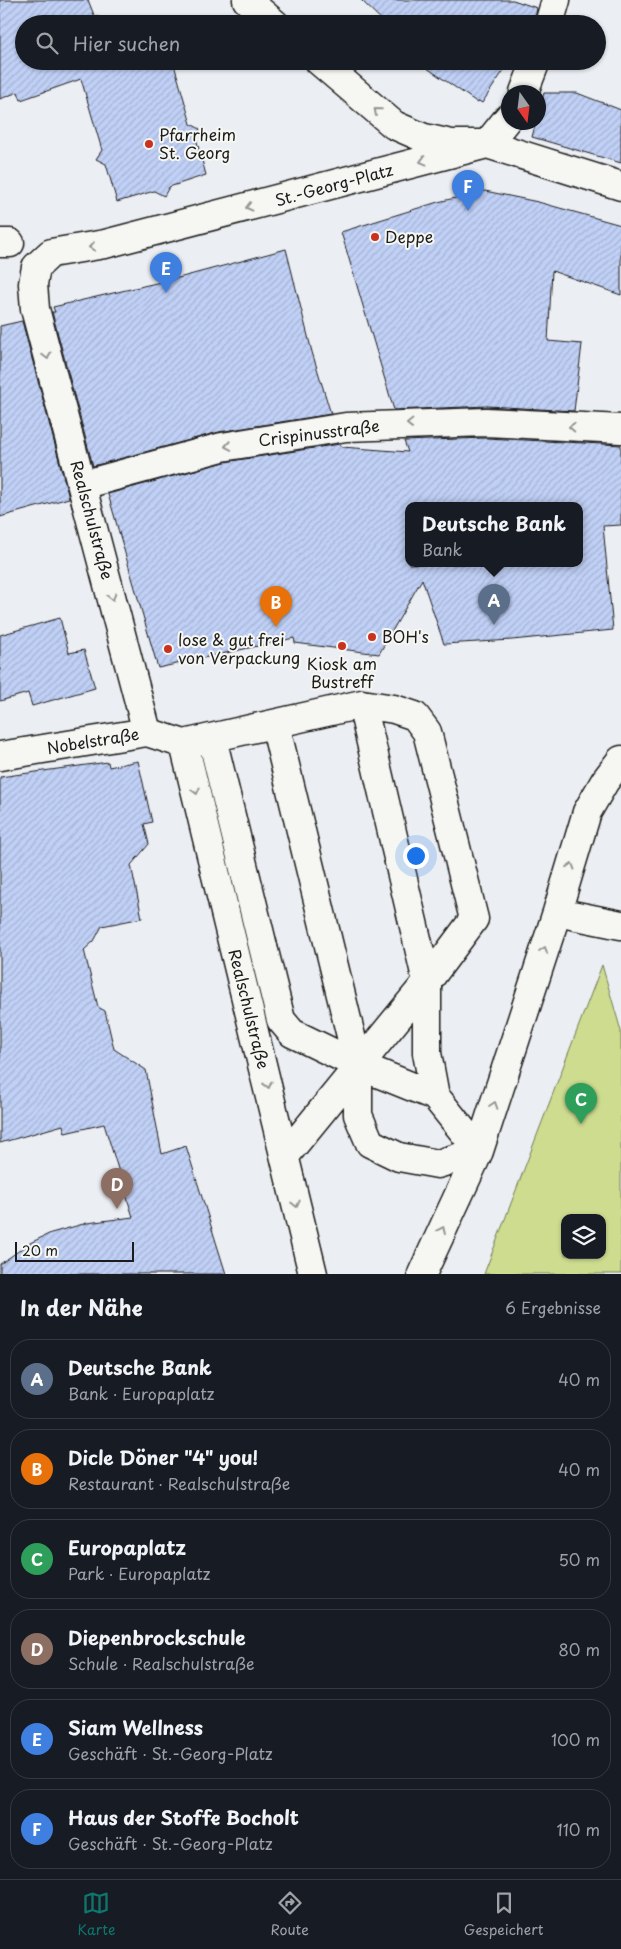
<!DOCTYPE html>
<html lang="de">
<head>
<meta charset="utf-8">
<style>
  body { margin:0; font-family:"Playpen Sans",sans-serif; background:#20242c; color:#f1f3f6 }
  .controls { position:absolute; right:15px; bottom:15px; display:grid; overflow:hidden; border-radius:10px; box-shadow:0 1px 4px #0004 }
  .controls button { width:45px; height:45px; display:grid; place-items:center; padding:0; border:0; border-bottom:1px solid #363941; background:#171b24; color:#f1f3f6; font:25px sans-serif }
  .compass { position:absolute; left:501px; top:85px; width:45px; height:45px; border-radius:50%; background:#171b24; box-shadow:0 1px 4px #0004; rotate:166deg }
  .scale { position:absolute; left:15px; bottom:12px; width:119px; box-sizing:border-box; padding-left:5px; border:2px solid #1c1c1c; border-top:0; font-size:14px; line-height:18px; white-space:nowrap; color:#1c1c1c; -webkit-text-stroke:4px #f6f6f2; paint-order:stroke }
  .you { position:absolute; left:415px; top:855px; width:18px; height:18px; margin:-12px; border:4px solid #fff; border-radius:50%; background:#1a73e8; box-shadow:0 0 0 8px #1a73e833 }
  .badge { display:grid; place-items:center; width:32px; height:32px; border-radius:50%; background:#0f766e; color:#fff; font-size:16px; font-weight:700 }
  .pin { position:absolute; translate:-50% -41px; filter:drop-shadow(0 1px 2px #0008) }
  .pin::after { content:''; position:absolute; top:26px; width:18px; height:15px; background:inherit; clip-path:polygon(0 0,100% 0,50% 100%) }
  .popup { position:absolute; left:405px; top:502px; width:178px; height:65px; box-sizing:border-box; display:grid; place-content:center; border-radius:10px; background:#171b24; filter:drop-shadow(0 1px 4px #0005); font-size:16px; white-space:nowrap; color:#9ea1a6 }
  .popup b { font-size:19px; color:#f1f3f6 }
  .popup::after { content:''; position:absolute; left:50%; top:100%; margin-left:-10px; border:10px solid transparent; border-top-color:#171b24 }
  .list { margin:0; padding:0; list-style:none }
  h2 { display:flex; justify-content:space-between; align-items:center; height:65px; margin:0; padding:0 20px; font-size:21px }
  h2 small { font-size:16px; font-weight:400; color:#9ea1a6 }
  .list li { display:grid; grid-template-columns:32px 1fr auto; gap:15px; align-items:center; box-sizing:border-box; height:80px; margin:0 10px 10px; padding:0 10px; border:1px solid #363941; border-radius:20px }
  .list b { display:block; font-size:19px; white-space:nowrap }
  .list p { margin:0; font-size:16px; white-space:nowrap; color:#9ea1a6 }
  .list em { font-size:16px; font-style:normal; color:#9ea1a6 }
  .icon { flex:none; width:28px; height:28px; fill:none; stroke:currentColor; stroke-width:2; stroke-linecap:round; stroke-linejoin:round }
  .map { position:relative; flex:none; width:621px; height:1274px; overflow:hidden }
  .search { position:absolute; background:#171b24; box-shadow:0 1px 4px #0004; left:15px; right:15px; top:15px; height:55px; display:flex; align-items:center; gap:12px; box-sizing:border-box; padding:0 18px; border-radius:28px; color:#9ea1a6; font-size:19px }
  .sheet { height:605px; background:#171b24 }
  nav { display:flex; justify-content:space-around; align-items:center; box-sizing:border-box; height:70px; border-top:1px solid #363941; background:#171b24; font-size:14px; color:#9ea1a6 }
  nav a { display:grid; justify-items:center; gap:2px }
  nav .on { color:#0f766e }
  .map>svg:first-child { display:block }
  .park { fill:#cddc8f; stroke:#747c56; fill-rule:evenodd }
  .building { fill:url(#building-hatch); stroke:#1c1c1c; fill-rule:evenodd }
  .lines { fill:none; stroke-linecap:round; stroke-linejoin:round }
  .minor-casing { stroke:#1c1c1c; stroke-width:31 }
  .minor { stroke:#f6f6f2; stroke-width:28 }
  .oneway { stroke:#949492 }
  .poi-dot { fill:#c8321e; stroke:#f6f6f2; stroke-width:2 }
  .labels { text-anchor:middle; stroke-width:4; stroke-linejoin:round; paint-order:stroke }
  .poi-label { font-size:16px; fill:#1c1c1c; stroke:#f6f6f2; text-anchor:start }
  .street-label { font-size:16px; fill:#1c1c1c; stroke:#f6f6f2 }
</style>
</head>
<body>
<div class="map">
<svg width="621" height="1274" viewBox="0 0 621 1274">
  <defs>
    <pattern id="building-hatch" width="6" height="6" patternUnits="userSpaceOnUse" patternTransform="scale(1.25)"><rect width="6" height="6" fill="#c0d0f6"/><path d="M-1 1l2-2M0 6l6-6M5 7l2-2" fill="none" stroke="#a4b2d2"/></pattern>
  </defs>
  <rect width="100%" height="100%" fill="#ebeef3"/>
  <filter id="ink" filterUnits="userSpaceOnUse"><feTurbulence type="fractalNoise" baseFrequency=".02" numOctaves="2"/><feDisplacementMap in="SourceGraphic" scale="10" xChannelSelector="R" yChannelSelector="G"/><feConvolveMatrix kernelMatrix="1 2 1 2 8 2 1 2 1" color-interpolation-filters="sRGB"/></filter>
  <g filter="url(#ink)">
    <path class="park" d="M602,965L621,1031V1274H484ZM565,1218H602V1255H565Z"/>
    <path class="building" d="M0,0H88L94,15L107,21L105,24H24V61H173L191,124L200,129L196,138L206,175L169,187L164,196L154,191L117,202L106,164L96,159L102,150L81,79L21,100L18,92L0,99Z
      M361,0H513L537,8L534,24H386Z
      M424,61H510L482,103L479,101L478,103L427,68L429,65Z
      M544,93H577L621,110V163L532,137L536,122H538V114Z
      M485,191L538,202L621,225V295L552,271L548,341L582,344L574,411L487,406L394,410L341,232L438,202Z
      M286,249L312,352L331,414L219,432L93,466L52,312H55L53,307L182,277Z
      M22,321L69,498L0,517V326Z
      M486,438L621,445V525L603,526L613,630L512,640L444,644L422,579L379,654L295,643L294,638L158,668L108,494L225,462L340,444L342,447L408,452L404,441ZM409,506H579V564H409Z
      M60,618L69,653L84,650L95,688L32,706L28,693L0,701V635Z
      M138,761L152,822L144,824L149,844L131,865L142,918L102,926L94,941L84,950L98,1007L105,1011L114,1049L146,1070L162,1154L186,1146L226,1274H0V1264L30,1243L51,1233L87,1223L133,1217L104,1124L65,1133L63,1125L0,1143V777L108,762L109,767Z"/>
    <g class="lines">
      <g class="minor-casing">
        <path id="minor" d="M247,0L275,24
          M549,24L556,0
          M319,61L394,125L424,138L451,144H487L621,186
          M524,92L536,61
          M487,144L508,118
          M0,243H10
          M82,485L222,447L346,427L486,422L621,429
          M362,704L427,982V1053L435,1096L479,1151
          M275,724L358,1065V1115L370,1143L399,1157L438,1164L479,1151
          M147,732L35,309L33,284L36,267L51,253L105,244L487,144
          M212,738L281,1020L292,1033L358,1065L435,1096
          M184,744L313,1274
          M0,756L147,732L184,744L362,704L394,709L415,716L427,732L474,919L427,982L285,1156
          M557,912L621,925
          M422,1274L479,1151L557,912L587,812L605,781L621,760"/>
      </g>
      <use href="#minor" class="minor"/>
    </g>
    <defs><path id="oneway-chevron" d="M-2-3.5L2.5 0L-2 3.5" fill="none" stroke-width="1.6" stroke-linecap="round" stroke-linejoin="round" transform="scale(1.25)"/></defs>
    <g class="oneway">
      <use href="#oneway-chevron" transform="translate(377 111) rotate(-139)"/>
      <use href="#oneway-chevron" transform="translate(423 161) rotate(165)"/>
      <use href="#oneway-chevron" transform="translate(249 207) rotate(166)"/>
      <use href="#oneway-chevron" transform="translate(92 247) rotate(171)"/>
      <use href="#oneway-chevron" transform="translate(47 356) rotate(75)"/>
      <use href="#oneway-chevron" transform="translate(410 424) rotate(179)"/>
      <use href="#oneway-chevron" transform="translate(572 427) rotate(-177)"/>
      <use href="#oneway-chevron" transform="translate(228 446) rotate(170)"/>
      <use href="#oneway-chevron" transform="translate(112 597) rotate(75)"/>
      <use href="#oneway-chevron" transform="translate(196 791) rotate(76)"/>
      <use href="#oneway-chevron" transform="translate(571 866) rotate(-73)"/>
      <use href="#oneway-chevron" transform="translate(544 950) rotate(-72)"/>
      <use href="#oneway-chevron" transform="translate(268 1085) rotate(76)"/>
      <use href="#oneway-chevron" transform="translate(494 1105) rotate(-72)"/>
      <use href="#oneway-chevron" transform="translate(296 1204) rotate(77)"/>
      <use href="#oneway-chevron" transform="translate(442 1230) rotate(-65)"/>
    </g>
  </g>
  <g class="poi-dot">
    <circle cx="149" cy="144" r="5"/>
    <circle cx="375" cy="237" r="5"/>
    <circle cx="372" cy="637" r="5"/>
    <circle cx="342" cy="646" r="5"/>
    <circle cx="168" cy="649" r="5"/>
  </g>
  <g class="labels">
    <g class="poi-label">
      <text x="159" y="141">Pfarrheim<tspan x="159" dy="18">St. Georg</tspan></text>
      <text x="385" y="243">Deppe</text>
      <text x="382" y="643">BOH's</text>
      <text x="178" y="646">lose &amp; gut frei<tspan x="178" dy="18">von Verpackung</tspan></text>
      <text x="342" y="670" text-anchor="middle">Kiosk am<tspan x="342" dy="18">Bustreff</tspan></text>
    </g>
    <g class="street-label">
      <text transform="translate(334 185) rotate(-15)" y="6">St.-Georg-Platz</text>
      <text transform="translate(319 433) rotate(-7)" y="6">Crispinusstraße</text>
      <text transform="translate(92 520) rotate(75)" y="6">Realschulstraße</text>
      <text transform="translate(93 741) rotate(-9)" y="6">Nobelstraße</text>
      <text transform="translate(249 1009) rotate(76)" y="6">Realschulstraße</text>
    </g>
  </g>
</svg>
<div class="controls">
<button><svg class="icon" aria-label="layers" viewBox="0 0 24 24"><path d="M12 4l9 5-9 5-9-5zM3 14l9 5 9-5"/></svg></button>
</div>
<svg class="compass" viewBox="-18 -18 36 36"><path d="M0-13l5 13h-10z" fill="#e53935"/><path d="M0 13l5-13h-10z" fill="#9ea1a6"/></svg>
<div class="scale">20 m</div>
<div class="you"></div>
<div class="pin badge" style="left:494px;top:625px;background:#5c6f8a">A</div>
<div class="popup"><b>Deutsche Bank</b>Bank</div>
<div class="pin badge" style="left:276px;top:627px;background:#e8710a">B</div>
<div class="pin badge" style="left:581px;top:1124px;background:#2e9e5b">C</div>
<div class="pin badge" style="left:117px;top:1209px;background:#8d6e63">D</div>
<div class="pin badge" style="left:166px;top:293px;background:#3f7fe0">E</div>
<div class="pin badge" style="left:468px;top:211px;background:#3f7fe0">F</div>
<div class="search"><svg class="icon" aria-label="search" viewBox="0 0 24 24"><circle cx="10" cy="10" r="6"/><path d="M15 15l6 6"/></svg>Hier suchen</div>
</div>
<section class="sheet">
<h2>In der Nähe<small>6 Ergebnisse</small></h2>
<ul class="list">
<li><span class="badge" style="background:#5c6f8a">A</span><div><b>Deutsche Bank</b><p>Bank · Europaplatz</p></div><em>40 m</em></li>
<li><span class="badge" style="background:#e8710a">B</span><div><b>Dicle Döner &quot;4&quot; you!</b><p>Restaurant · Realschulstraße</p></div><em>40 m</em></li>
<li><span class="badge" style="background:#2e9e5b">C</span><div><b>Europaplatz</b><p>Park · Europaplatz</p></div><em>50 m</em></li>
<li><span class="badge" style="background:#8d6e63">D</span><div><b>Diepenbrockschule</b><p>Schule · Realschulstraße</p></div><em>80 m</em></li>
<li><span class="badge" style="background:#3f7fe0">E</span><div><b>Siam Wellness</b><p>Geschäft · St.-Georg-Platz</p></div><em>100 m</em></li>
<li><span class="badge" style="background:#3f7fe0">F</span><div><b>Haus der Stoffe Bocholt</b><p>Geschäft · St.-Georg-Platz</p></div><em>110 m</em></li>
</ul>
</section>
<nav>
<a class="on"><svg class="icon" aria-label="map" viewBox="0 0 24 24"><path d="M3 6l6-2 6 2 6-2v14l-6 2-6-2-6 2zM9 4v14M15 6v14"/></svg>Karte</a>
<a><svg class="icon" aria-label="directions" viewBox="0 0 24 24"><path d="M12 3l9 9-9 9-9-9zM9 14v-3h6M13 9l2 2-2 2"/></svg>Route</a>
<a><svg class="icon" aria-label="saved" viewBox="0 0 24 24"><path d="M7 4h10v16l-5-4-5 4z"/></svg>Gespeichert</a>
</nav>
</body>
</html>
